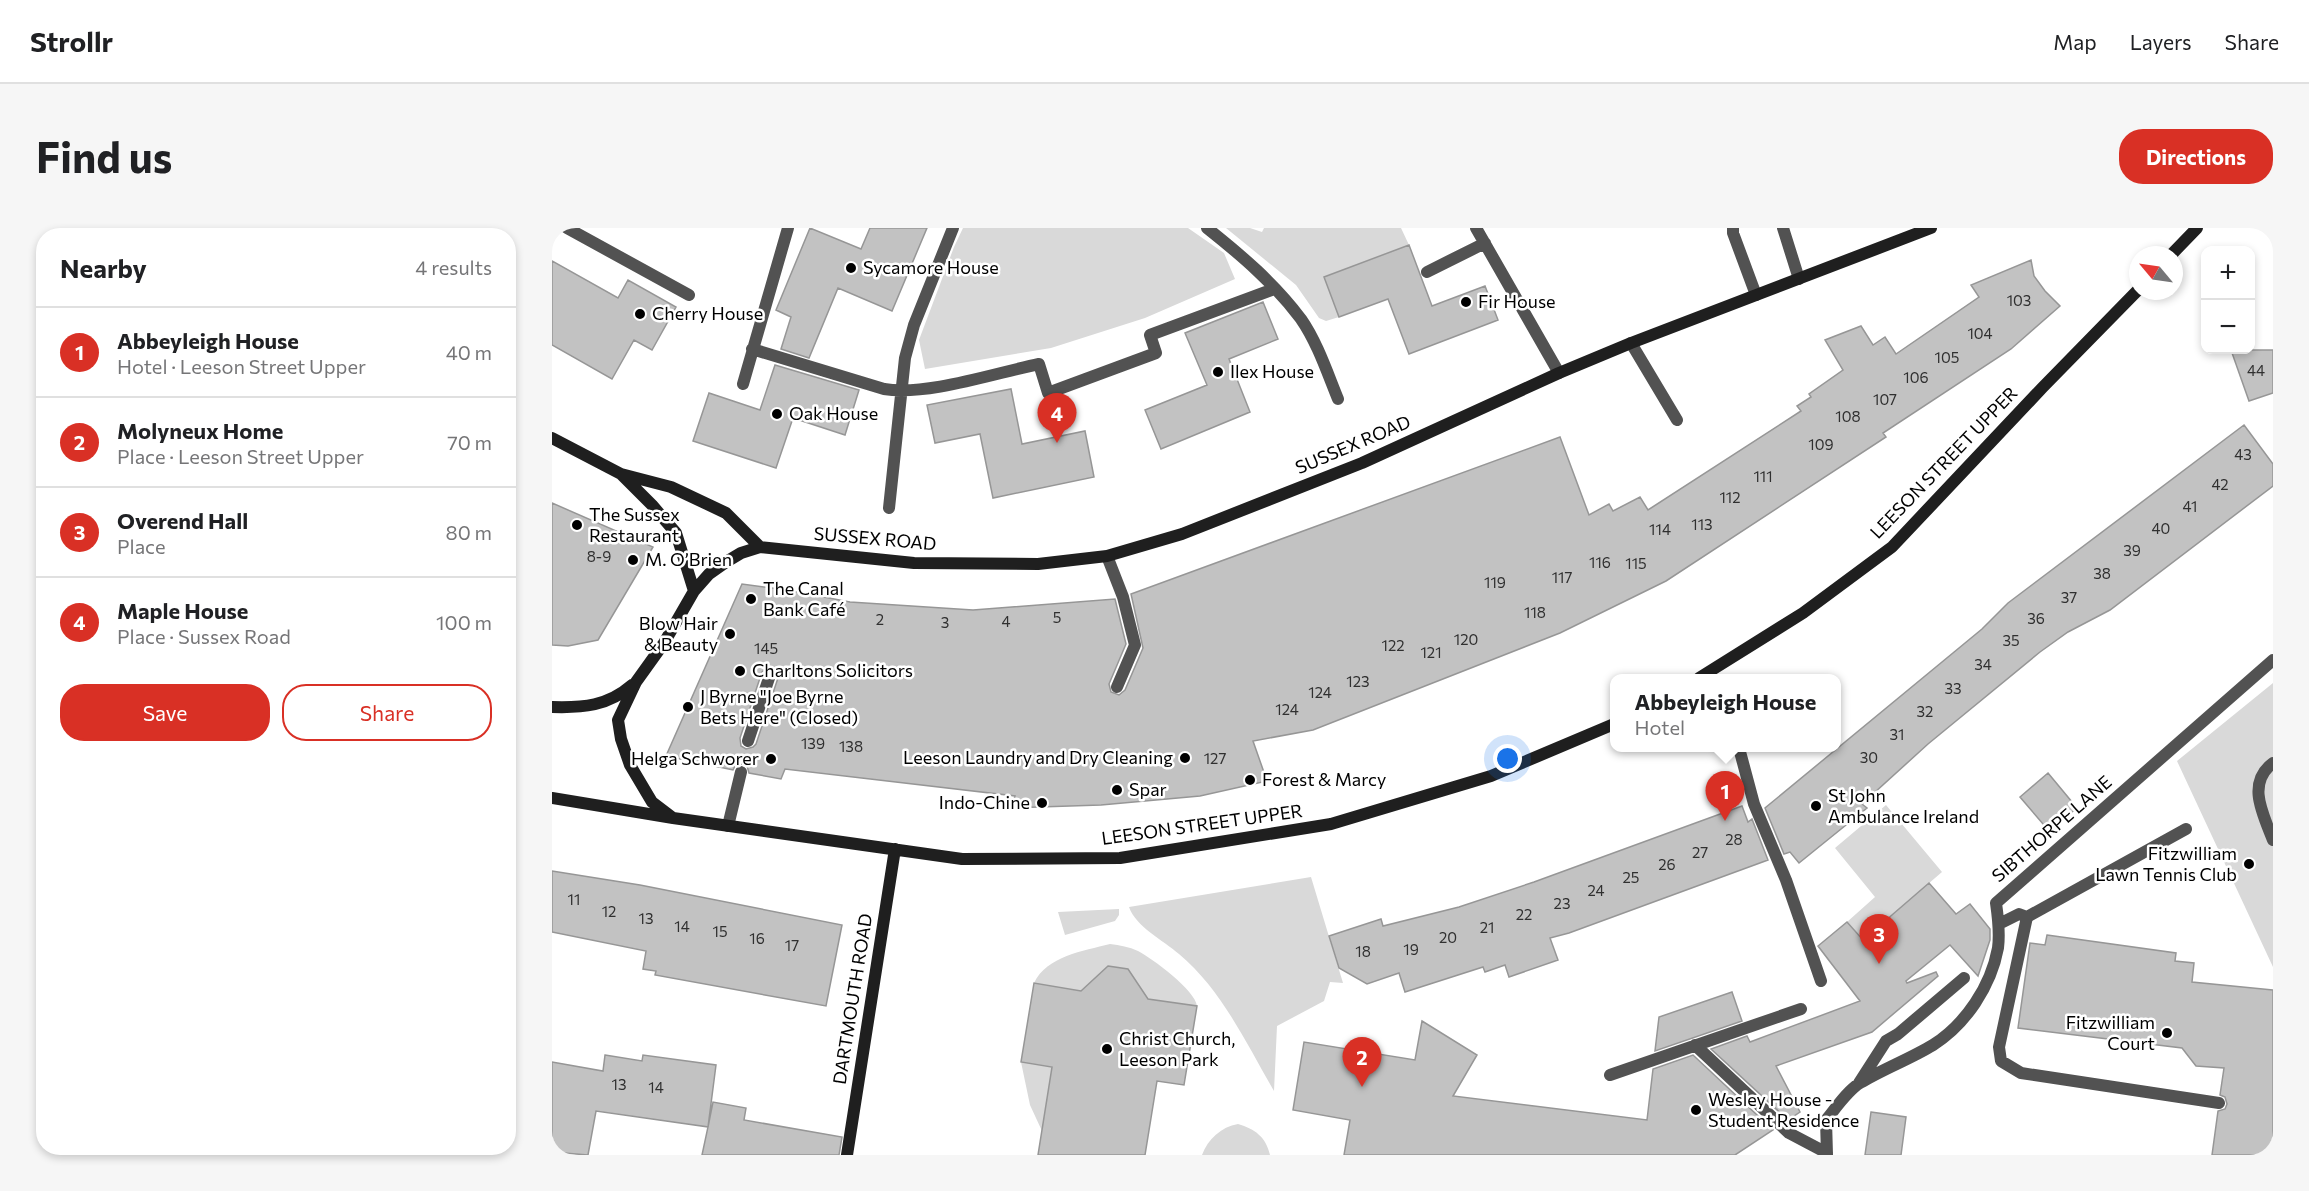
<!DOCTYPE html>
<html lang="en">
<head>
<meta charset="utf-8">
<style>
  body { margin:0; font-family:Commissioner,sans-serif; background:#f6f6f6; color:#202124 }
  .controls { position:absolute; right:18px; top:18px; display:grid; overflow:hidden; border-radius:12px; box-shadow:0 3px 9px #0003 }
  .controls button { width:54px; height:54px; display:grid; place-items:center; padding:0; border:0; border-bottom:2px solid #e0e0e0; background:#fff; color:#202124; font:30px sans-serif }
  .compass { position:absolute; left:1577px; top:18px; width:54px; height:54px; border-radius:50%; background:#fff; box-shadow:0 3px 9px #0003; rotate:299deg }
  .you { position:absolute; left:956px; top:531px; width:21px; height:21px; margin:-15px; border:4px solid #fff; border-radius:50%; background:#1a73e8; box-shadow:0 0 0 9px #1a73e833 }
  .badge { display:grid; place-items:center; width:39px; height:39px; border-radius:50%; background:#d93025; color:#fff; font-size:20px; font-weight:700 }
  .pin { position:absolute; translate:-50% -50px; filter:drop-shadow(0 2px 3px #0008) }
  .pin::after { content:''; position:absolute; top:32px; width:21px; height:18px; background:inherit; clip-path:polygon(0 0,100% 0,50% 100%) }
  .popup { position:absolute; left:1058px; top:446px; width:231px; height:78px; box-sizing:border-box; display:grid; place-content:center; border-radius:12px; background:#fff; filter:drop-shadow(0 2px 4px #0005); font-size:20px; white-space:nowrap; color:#757577 }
  .popup b { font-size:22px; color:#202124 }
  .popup::after { content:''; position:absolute; left:50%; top:100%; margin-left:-12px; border:12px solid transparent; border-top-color:#fff }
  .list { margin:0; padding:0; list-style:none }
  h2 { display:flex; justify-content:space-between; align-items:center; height:78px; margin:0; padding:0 24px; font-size:26px }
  h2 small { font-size:20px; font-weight:400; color:#757577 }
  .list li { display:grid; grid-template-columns:39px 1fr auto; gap:18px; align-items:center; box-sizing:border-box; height:90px; padding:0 24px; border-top:2px solid #e0e0e0 }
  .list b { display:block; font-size:22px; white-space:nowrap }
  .list p { margin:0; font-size:20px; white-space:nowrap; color:#757577 }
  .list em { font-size:20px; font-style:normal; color:#757577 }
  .actions { display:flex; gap:12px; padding:18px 24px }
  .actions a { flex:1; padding:14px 0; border:2px solid #d93025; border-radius:24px; text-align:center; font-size:21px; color:#d93025 }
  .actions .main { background:#d93025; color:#fff }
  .map { position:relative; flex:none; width:1721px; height:927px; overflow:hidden; border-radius:24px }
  header { display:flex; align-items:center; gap:36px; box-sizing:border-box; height:84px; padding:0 30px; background:#fff; border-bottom:2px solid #e0e0e0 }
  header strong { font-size:28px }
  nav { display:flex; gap:33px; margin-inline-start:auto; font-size:21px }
  .intro { display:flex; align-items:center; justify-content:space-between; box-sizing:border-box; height:144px; padding:0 36px }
  h1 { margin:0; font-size:42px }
  .button { padding:15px 27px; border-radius:24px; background:#d93025; color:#fff; font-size:21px; font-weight:700 }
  main { display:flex; gap:36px; padding:0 36px }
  aside { flex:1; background:#fff; border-radius:24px; box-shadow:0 3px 9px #0003 }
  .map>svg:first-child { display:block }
  .green { fill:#d9d9d9 }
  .building { fill:#c2c2c2; stroke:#969696; stroke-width:1.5; fill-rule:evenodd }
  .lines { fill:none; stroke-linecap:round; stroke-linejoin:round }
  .lane { stroke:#525252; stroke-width:12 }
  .secondary { stroke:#1f1f1f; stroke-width:12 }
  .poi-dot { fill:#000; stroke:#fff; stroke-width:2 }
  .labels { text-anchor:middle; stroke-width:5; stroke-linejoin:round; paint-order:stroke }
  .number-label { font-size:15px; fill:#303030 }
  .poi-label { font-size:18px; fill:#000; stroke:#fff; text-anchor:start }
  .street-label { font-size:18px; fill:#000; stroke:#fff }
</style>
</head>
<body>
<header>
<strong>Strollr</strong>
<nav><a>Map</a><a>Layers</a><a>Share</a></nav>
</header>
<div class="intro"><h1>Find us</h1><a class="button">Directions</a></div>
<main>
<aside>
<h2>Nearby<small>4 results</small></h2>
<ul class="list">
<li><span class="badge">1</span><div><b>Abbeyleigh House</b><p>Hotel · Leeson Street Upper</p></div><em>40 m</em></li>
<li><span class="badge">2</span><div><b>Molyneux Home</b><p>Place · Leeson Street Upper</p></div><em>70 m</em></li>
<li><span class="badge">3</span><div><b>Overend Hall</b><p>Place</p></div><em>80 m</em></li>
<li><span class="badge">4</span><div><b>Maple House</b><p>Place · Sussex Road</p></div><em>100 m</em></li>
</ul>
<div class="actions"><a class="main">Save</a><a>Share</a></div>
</aside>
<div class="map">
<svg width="1721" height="927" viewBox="0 0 1721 927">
  <rect width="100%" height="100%" fill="#fff"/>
  <path class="green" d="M411,0H636L672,25L683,51L593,90L499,120L373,141L367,112L402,19Z
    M674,0H698L710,4L712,0H849L857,17L772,49L787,89L774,93L767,90L744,57Z
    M1721,455V739L1625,533Z
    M1334,577L1390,644L1311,712L1295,694L1323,669L1283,620Z
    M759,649L791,755L778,754L772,773L725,798L722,863C694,815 670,762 627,726C611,712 584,699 577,679Z
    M567,681V687L563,693L513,707L506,684Z
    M558,716C568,717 577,719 586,723C601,731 643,762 645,778L587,770V757L576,742L557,738L540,765L482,755C495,728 531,723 558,716Z
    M469,834L500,839L490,903L478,877Z
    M686,896C703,901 714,909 718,927H650C656,911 669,899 686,896Z"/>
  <path class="building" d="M258,0L309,21L318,0H375L340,83L286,60L257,130L229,121L239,89L224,82Z
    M857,17L880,78L933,58L946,92L857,126L836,71L787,89L772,49Z
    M1479,32L1482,48L1493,63L1508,78L1459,121L1331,205L1334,209L1114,353L1008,405L761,502L701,513L715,553L648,568L549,577L459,580L463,568L233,541L229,551L197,545L195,538L190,536L183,538L181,542L114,528L190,356L235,362L298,374L421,382L563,371L574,416L557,456L559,464L567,467L573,462L591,420L579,366L1008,209L1037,287L1057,276L1061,283L1088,269L1096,282L1249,183L1245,178L1259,169L1257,166L1291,142L1273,112L1309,98L1321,117L1333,109L1344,126L1427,69L1419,57ZM216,439L224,441L226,450L204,516L201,519L194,521L189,518L188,510L210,444Z
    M0,33L66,70L76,52L124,79L100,122L82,112L60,151L0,117Z
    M711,74L726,111L677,131L698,184L609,221L593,182L655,157L633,105Z
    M1679,122H1721V165L1697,173Z
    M223,137L307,162L293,207L241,190L224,240L141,213L157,165L208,182Z
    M459,161L470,216L533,203L542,249L441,270L428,206L383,215L375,177Z
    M1692,197L1721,236V258L1558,382L1516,404L1488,424L1376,516L1310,576L1315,580L1247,635L1238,624L1232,626L1213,580L1430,401L1456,375Z
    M0,275L101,319L46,412L16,418L0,417Z
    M1496,545L1525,580L1497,603L1468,569Z
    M1190,578L1196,594L1200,591L1216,632L1017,705L998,710L1006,732L957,749L953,737L933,744L931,739L853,764L847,745L815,756L787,740L777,708L829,691L831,698L907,679L982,654Z
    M0,643L88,657L290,697L274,778L103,747L104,743L91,741L94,723L0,704Z
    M1377,655L1404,686L1418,676L1438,701V712L1426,748L1398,717L1354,753L1355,755L1384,744L1386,748L1320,804L1224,838L1248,884L1236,892L1159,821L1195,808L1198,814L1308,773L1266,718L1295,694L1311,712Z
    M1495,707L1624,725L1623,733L1642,735L1640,754L1721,762V927H1660L1666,883L1673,881L1675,876L1673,869L1668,867L1672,840L1644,838L1630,820L1466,800L1478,715L1493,717Z
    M556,738L576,741L596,771L645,778L632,857L605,853L593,927H486L500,839L469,834L482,755L529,763Z
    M1180,764L1190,793L1103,823L1107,789Z
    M870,793L925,827L901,868L1095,892L1101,841L1141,827L1221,902L1183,927H792L798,892L741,882L752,814L863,832Z
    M53,827L90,833L91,827L164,837L156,899L161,874L194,880L192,892L290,909L287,927H150L156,899L44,883L36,927L0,924V834L51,843Z
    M1319,884L1354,889L1349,927H1313Z"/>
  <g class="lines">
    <path class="lane" d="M15,0L137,67
      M655,0C689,27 723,56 749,91C765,114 775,144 786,171
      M924,0L1007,145
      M1181,0V5L1204,67
      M1231,0L1247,51
      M875,44L933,15
      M1079,115L1125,192
      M200,121L332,161C375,168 443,145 487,136L496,165L604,125L598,107L722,61
      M191,156L236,0
      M337,280L353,130L362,97L401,0
      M555,328L571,369L583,417L565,459
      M196,513L218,447
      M1187,520L1202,576L1234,652L1269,753
      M1721,535C1694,555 1711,586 1721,612
      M176,598L189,544
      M1634,601L1475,689L1447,819L1449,833L1469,845L1667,875
      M1447,696L1467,686L1475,689
      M1143,817L1237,905L1275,925
      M1058,847L1249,781
      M1307,855L1334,813L1346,806L1412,750
      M1275,927L1274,892C1284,880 1295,863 1308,855C1331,841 1358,831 1381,817C1414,796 1439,758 1446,720C1448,705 1446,689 1444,675L1721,432"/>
    <path class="secondary" d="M1619,27L1645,0
      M0,210L69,246L119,259L174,285L208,319
      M70,247L100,277L124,305L142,363
      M1147,450L1251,385L1340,319L1491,159L1586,62
      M0,479C31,480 56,478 80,457
      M0,570L121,590L410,631L568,630L779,596L939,548L1062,496
      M121,590L100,574L78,537L69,511L66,492L84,454L112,415L142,363L157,346L174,334L189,325L208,319L362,335L486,336L555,328L630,306L810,235L1007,145L1079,115L1379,0
      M295,927L343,621"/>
  </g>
  <g class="poi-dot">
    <circle cx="299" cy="40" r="6"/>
    <circle cx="914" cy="74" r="6"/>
    <circle cx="88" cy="86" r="6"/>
    <circle cx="666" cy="144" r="6"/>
    <circle cx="225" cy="186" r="6"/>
    <circle cx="25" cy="297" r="6"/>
    <circle cx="81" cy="332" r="6"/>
    <circle cx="199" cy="371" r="6"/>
    <circle cx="178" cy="406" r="6"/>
    <circle cx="188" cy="443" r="6"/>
    <circle cx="136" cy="479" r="6"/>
    <circle cx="633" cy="530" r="6"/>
    <circle cx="219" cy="531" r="6"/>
    <circle cx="698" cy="552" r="6"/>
    <circle cx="565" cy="562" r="6"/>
    <circle cx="490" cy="575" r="6"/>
    <circle cx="1264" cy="578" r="6"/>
    <circle cx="1697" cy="636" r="6"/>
    <circle cx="1615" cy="805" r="6"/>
    <circle cx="555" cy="821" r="6"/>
    <circle cx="1144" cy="882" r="6"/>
  </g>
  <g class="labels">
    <g class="number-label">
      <text x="1467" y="78">103</text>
      <text x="1428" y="111">104</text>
      <text x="1395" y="135">105</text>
      <text x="1704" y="148">44</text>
      <text x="1364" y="155">106</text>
      <text x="1333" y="177">107</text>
      <text x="1296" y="194">108</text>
      <text x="1269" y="222">109</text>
      <text x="1691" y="232">43</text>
      <text x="1211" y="254">111</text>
      <text x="1668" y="262">42</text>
      <text x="1178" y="275">112</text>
      <text x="1638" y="284">41</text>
      <text x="1150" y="302">113</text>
      <text x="1609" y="306">40</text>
      <text x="1108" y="307">114</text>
      <text x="1580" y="328">39</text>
      <text x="47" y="334">8-9</text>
      <text x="1048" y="340">116</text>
      <text x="1084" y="341">115</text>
      <text x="1550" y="351">38</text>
      <text x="1010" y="355">117</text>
      <text x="943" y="360">119</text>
      <text x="1517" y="375">37</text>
      <text x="983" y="390">118</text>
      <text x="505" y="395">5</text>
      <text x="1484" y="396">36</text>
      <text x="328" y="397">2</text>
      <text x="454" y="399">4</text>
      <text x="393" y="400">3</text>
      <text x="914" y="417">120</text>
      <text x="1459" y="418">35</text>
      <text x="841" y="423">122</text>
      <text x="214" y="426">145</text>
      <text x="879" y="430">121</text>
      <text x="1431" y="442">34</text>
      <text x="806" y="459">123</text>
      <text x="1401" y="466">33</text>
      <text x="768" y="470">124</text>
      <text x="735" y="487">124</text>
      <text x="1373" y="489">32</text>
      <text x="1345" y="512">31</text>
      <text x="261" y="521">139</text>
      <text x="299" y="524">138</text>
      <text x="1317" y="535">30</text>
      <text x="663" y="536">127</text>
      <text x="1182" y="617">28</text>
      <text x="1148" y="630">27</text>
      <text x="1115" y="642">26</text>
      <text x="1079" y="655">25</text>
      <text x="1044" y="668">24</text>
      <text x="22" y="677">11</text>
      <text x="1010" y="681">23</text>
      <text x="57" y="689">12</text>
      <text x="972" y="692">22</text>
      <text x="94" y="696">13</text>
      <text x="130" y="704">14</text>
      <text x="935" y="705">21</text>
      <text x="168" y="709">15</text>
      <text x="896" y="715">20</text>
      <text x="205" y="716">16</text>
      <text x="240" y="723">17</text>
      <text x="859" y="727">19</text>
      <text x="811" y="729">18</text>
      <text x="67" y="862">13</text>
      <text x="104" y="865">14</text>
    </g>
    <g class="poi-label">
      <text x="311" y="46">Sycamore House</text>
      <text x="926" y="80">Fir House</text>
      <text x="100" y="92">Cherry House</text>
      <text x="678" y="150">Ilex House</text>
      <text x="237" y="192">Oak House</text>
      <text x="37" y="293">The Sussex<tspan x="37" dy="21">Restaurant</tspan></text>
      <text x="93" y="338">M. O’Brien</text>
      <text x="211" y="367">The Canal<tspan x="211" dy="21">Bank Café</tspan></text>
      <text x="166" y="402" text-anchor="end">Blow Hair<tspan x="166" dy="21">&amp; Beauty</tspan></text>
      <text x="200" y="449">Charltons Solicitors</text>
      <text x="148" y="475">J Byrne "Joe Byrne<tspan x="148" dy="21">Bets Here" (Closed)</tspan></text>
      <text x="621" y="536" text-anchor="end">Leeson Laundry and Dry Cleaning</text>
      <text x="207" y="537" text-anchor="end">Helga Schworer</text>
      <text x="710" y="558">Forest &amp; Marcy</text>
      <text x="577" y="568">Spar</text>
      <text x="1276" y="574">St John<tspan x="1276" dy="21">Ambulance Ireland</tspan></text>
      <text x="478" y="581" text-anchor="end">Indo-Chine</text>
      <text x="1685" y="632" text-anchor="end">Fitzwilliam<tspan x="1685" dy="21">Lawn Tennis Club</tspan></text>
      <text x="1603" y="801" text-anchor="end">Fitzwilliam<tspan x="1603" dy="21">Court</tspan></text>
      <text x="567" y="817">Christ Church,<tspan x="567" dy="21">Leeson Park</tspan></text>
      <text x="1156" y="878">Wesley House -<tspan x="1156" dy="21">Student Residence</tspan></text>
    </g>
    <g class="street-label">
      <text transform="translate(801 217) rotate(-23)" y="6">SUSSEX ROAD</text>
      <text transform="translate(1392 235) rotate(-46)" y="6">LEESON STREET UPPER</text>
      <text transform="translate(323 311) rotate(5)" y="6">SUSSEX ROAD</text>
      <text transform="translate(650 597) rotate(-8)" y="6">LEESON STREET UPPER</text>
      <text transform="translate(1500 601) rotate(-41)" y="6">SIBTHORPE LANE</text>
      <text transform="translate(301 771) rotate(-81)" y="6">DARTMOUTH ROAD</text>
    </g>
  </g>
</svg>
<div class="controls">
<button>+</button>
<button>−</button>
</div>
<svg class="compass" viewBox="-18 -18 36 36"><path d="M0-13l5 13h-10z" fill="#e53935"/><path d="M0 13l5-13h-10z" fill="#757577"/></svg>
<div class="you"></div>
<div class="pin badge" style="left:1173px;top:593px">1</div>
<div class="popup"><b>Abbeyleigh House</b>Hotel</div>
<div class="pin badge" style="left:810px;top:859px">2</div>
<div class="pin badge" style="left:1327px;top:736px">3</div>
<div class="pin badge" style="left:505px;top:215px">4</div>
</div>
</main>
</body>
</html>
